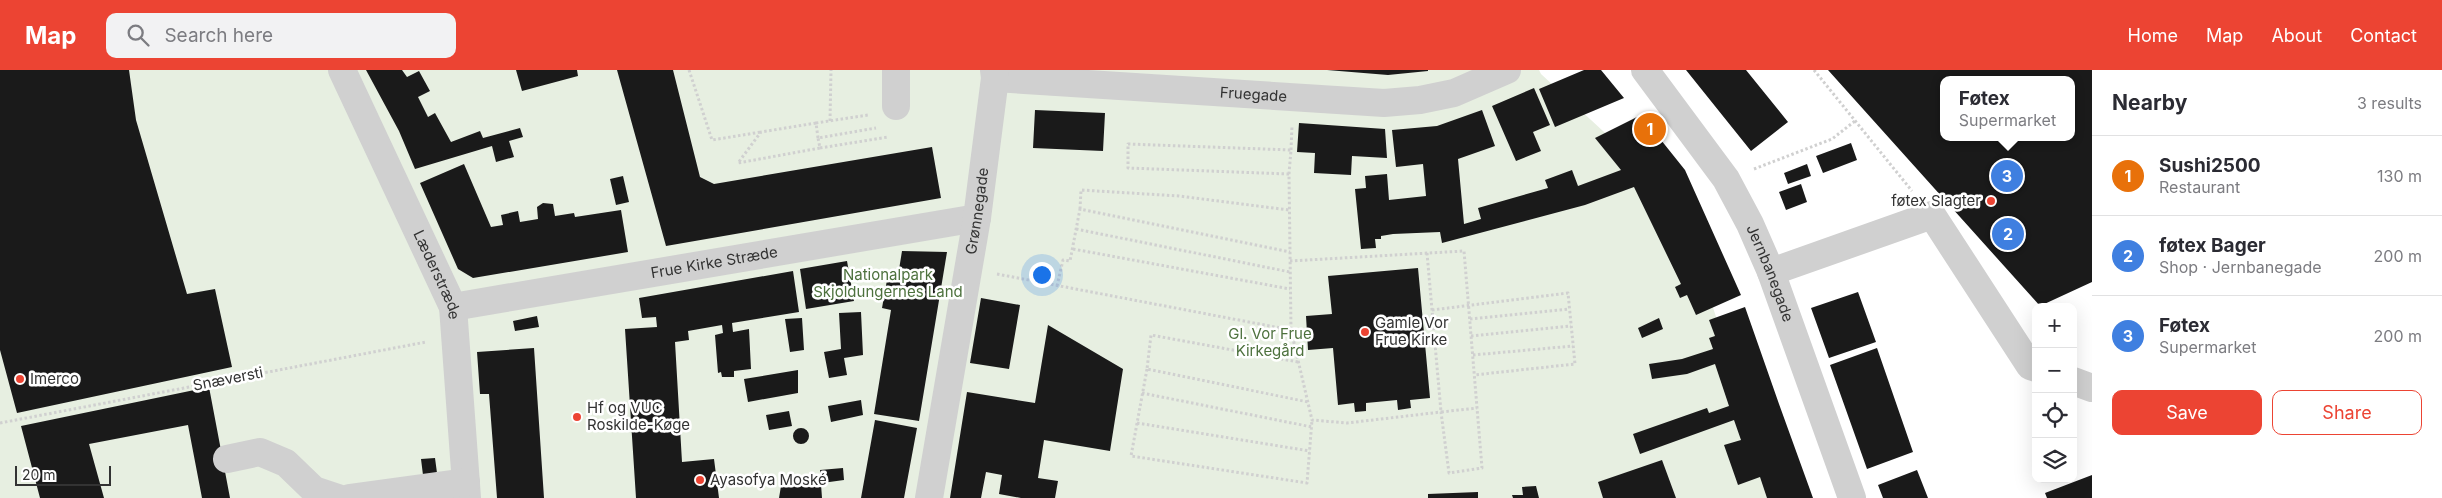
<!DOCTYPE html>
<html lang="en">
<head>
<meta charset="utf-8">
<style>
  body { margin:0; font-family:Inter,sans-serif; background:#f2f2f3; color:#2b2b33 }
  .controls { position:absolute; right:15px; bottom:15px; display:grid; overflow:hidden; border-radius:10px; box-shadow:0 5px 20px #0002 }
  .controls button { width:45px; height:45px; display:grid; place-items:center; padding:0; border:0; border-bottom:1px solid #e1e1e2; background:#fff; color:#2b2b33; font:25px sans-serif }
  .scale { position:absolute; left:15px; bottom:12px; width:96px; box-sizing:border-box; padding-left:5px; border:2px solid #333; border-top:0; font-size:14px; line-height:18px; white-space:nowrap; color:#333; -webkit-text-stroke:4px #fff; paint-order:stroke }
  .you { position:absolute; left:1041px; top:204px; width:18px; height:18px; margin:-12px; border:4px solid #fff; border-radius:50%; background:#1a73e8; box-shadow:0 0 0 8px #1a73e833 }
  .badge { display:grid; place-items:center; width:32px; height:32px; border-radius:50%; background:#ec4433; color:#fff; font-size:16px; font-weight:700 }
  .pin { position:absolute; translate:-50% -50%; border:2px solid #fff; box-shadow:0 1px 5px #0006 }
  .popup { position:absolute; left:1940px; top:6px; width:135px; height:65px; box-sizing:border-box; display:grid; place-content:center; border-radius:10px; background:#fff; filter:drop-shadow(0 1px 4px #0005); font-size:16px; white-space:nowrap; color:#7c7c81 }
  .popup b { font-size:19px; color:#2b2b33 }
  .popup::after { content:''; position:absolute; left:50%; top:100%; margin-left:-10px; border:10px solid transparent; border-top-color:#fff }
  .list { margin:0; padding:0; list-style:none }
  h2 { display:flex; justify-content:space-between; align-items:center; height:65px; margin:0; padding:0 20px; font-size:21px }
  h2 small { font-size:16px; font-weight:400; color:#7c7c81 }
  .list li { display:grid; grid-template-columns:32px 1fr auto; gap:15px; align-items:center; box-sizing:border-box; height:80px; padding:0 20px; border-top:1px solid #e1e1e2 }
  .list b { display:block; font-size:19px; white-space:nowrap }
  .list p { margin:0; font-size:16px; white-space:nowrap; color:#7c7c81 }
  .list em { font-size:16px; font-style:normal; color:#7c7c81 }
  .actions { display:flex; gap:10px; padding:15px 20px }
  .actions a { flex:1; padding:11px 0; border:1px solid #ec4433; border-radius:10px; text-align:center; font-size:18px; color:#ec4433 }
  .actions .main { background:#ec4433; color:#fff }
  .icon { flex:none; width:28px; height:28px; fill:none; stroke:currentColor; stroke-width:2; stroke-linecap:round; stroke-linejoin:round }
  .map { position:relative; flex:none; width:2092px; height:428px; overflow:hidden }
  header { display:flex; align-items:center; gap:30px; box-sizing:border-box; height:70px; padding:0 25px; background:#ec4433; color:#fff }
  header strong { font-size:24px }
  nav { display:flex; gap:28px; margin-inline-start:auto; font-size:18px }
  .search { width:350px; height:45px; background:#f2f2f3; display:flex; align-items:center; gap:12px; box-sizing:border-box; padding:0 18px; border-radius:10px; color:#7c7c81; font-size:19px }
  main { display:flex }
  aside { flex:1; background:#fff }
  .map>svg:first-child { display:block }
  .green { fill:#e7efe1 }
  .building { fill:#1a1a1a; fill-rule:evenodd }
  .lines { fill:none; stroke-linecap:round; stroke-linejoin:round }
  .path { stroke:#d0d0d0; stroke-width:3; stroke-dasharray:2.5 2.5; stroke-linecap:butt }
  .minor { stroke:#d0d0d0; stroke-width:28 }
  .poi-dot { fill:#ec4433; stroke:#fff; stroke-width:2 }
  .labels { text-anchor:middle; stroke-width:5; stroke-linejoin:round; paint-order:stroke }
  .street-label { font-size:15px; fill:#333; stroke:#fff }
  .poi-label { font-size:15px; fill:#333; stroke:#fff; text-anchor:start }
  .park-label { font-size:15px; fill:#4d713d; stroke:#fff }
</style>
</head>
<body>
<header>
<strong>Map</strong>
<div class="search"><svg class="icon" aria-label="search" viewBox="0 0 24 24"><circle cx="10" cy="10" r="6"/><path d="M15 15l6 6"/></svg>Search here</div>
<nav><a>Home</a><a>Map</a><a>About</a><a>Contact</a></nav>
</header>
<main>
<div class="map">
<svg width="2092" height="428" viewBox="0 0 2092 428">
  <rect width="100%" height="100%" fill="#fff"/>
  <path class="green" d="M0,0H1539L1541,4L1678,130L1775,428H0Z"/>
  <path class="building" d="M0,0H129L136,50L187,224L215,219L232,297L17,343L0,280Z
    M366,0H402L407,7L419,1L430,21L418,27L428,47L435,43L451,72L480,61L483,68L520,58L523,67L509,71L514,87L496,92L492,76L415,99L399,61Z
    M516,0H577L578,6L522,21Z
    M617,0H673L700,107L714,114L932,77L941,128L666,176Z
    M1327,0H1428V1L1388,5Z
    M1584,0H1601L1624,28L1555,57L1539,19Z
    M1686,0H1746L1788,52L1751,81Z
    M1828,0H2092V212L2040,236ZM1943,10H2071V67H1943Z
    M1534,18L1550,55L1533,62L1541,81L1516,91L1492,36Z
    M1035,40L1105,43L1103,81L1033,78Z
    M1482,40L1495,76L1458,89L1464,154L1481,149L1478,138L1548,118L1545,110L1572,100L1578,116L1621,100L1595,68L1641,45L1685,100L1741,225L1696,245L1687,225L1680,228L1675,217L1681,214L1634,117L1585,135L1442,173L1440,162L1393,164L1381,166V169H1375L1376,178L1361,179L1355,119L1366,118L1365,106L1387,104L1389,130L1426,126L1423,94L1396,97L1392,60L1437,56Z
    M1299,53L1385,59L1387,88L1352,86L1351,105L1314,103L1315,83L1297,82Z
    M1851,73L1857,90L1823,103L1816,86Z
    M464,94L491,157L503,155L501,145L518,141L520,152L538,149L537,137L543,133L553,134L555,146L574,143L575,147L621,140L628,182L473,208L458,199L420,113Z
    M1807,94L1811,106L1788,114L1784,103Z
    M623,106L629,132L616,135L610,109Z
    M1801,114L1807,132L1786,140L1779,122Z
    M902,181L947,182L919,351L874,344L891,240L882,238L887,210L897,212Z
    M847,191L854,231L806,239L800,199Z
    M1418,198L1430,328L1410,330L1411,338L1398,340L1397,330L1366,333V341L1355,342L1354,333L1338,335L1333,278L1308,280L1306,246L1332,244L1328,206Z
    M793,201L799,242L732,253L733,262L749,259L751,299L734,301V307H722L721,302L718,303L715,265L723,263L722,255L688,261L689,270L675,272L682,392L714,389L719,428H636L625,259L657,257L656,247L642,248L639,228Z
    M1858,222L1876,272L1829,288L1811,238Z
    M981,228L1020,235L1009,299L970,293Z
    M1745,237L1779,334L1813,428H1767L1760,407L1738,415L1724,375L1741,370L1734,350L1640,384L1633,364L1707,338L1709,343L1729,336L1715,294L1687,304L1652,309L1649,294L1682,289L1713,279L1709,268L1715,266L1709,250Z
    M861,242L863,285L844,288L847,305L829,308L824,282L841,279L839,243Z
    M537,246L539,257L515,261L513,251Z
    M802,248L804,280L790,282L785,249Z
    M1659,248L1663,259L1642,268L1638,258Z
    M1048,255L1123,299L1110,381L1044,370L1038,408L1058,411L1055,428H1021L999,424L1002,405L986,402L981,428H950L967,322L1035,333Z
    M534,278L544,428H497L489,324H480L477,282Z
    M1877,278L1913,382L1867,399L1830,295Z
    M798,300V323L748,332L744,309Z
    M209,317L230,428H202L188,355L89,374L104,428H40L21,356Z
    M861,330L863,345L831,352L828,336Z
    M789,341L792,356L769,360L766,345Z
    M875,350L917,358L904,428H861Z
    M793 366a8 8 0 1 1 16 0a8 8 0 1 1-16 0Z
    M435,388L437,403L423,405L421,389Z
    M1662,390L1676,428H1603L1598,412Z
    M843,398L844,410L822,413L820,400Z
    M1917,400L1928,428H1883L1878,415Z
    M2092,405V428H2047L2045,423Z
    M821,414L822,428H779L781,416Z
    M1536,416L1539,428H1513L1512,425H1523L1522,417Z
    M1478,422V428H1428V424Z"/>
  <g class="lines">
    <path class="path" d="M689,0L712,70L761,62
      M1814,0L1912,121
      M830,51L831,0
      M816,53L761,62L738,93L820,78L818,68L876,58
      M818,68L816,53L868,45
      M820,78L888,67
      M1291,80L1292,56
      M1754,99L1832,69L1855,51
      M1289,104L1128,98V74L1291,80L1289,104L1291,260L1312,350L1347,353L1441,342L1449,403L1482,398L1464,181L1290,191
      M1080,139L1081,120L1179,126L1289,140
      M1076,159L1290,202
      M1073,179L1290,219
      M1427,183L1441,342L1477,338
      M997,204L1291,260
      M1057,216L1063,190L1070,191L1080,139L1290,182
      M1432,240L1568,223L1575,294L1474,305
      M1470,249L1569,239
      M1471,266L1571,256
      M1473,285L1573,276
      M1298,292L1151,265L1147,299L1308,332
      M1147,299L1131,386L1307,413L1312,350
      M1142,323L1312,357
      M0,353L426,272
      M1137,353L1310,381"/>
    <g class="minor">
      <path id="s1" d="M342,0L453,237L467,428"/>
      <path id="s2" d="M1645,0L1726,109L1750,154L1771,202L1852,428"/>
      <path id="s3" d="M995,8L1384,33L1420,30L1454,23L1507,0"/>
      <path d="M896,36V0"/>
      <path d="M1771,202L1932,145L2030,296L2036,298"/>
      <path id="s4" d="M453,237L977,148"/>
      <path d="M2073,311L2092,318"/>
      <path d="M227,389L260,382L286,393L314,420L338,428"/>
      <path d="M349,428L466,412"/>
      <path id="s5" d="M929,428L977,148L995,8L994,0"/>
    </g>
  </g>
  <g class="poi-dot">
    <circle cx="1991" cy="131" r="5"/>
    <circle cx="1365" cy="262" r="5"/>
    <circle cx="20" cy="309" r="5"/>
    <circle cx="577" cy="347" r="5"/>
    <circle cx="700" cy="410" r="5"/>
  </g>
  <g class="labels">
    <g class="street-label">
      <text dy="5" stroke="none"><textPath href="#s3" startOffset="259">Fruegade</textPath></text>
      <text dy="5" stroke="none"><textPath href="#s5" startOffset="291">Grønnegade</textPath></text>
      <text dy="5" stroke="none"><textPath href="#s4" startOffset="265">Frue Kirke Stræde</textPath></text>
      <text dy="5" stroke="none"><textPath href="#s2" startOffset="240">Jernbanegade</textPath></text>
      <text dy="5" stroke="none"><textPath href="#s1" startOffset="226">Læderstræde</textPath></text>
      <text transform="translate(228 309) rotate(-11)" y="5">Snæversti</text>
    </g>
    <g class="poi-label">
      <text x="1981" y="136" text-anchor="end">føtex Slagter</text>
      <text x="1375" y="258">Gamle Vor<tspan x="1375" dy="17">Frue Kirke</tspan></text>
      <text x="30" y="314">Imerco</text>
      <text x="587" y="343">Hf og VUC<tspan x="587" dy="17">Roskilde-Køge</tspan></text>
      <text x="710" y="415">Ayasofya Moské</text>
    </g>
    <g class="park-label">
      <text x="888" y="210">Nationalpark<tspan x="888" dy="17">Skjoldungernes Land</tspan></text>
      <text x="1270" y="269">Gl. Vor Frue<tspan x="1270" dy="17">Kirkegård</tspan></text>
    </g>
  </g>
</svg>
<div class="controls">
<button>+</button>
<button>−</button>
<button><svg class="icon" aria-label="locate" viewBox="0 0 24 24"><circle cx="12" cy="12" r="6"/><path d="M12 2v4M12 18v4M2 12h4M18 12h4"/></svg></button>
<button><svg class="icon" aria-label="layers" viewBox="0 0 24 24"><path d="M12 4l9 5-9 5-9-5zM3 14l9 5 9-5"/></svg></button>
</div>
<div class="scale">20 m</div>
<div class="you"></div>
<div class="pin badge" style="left:1650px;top:59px;background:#e8710a">1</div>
<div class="pin badge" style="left:2008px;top:164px;background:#3f7fe0">2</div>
<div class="pin badge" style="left:2007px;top:106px;background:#3f7fe0">3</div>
<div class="popup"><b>Føtex</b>Supermarket</div>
</div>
<aside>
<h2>Nearby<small>3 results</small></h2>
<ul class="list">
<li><span class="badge" style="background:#e8710a">1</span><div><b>Sushi2500</b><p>Restaurant</p></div><em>130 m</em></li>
<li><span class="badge" style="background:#3f7fe0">2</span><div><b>føtex Bager</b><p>Shop · Jernbanegade</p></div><em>200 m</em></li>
<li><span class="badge" style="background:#3f7fe0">3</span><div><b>Føtex</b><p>Supermarket</p></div><em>200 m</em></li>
</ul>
<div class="actions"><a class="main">Save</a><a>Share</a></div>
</aside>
</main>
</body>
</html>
